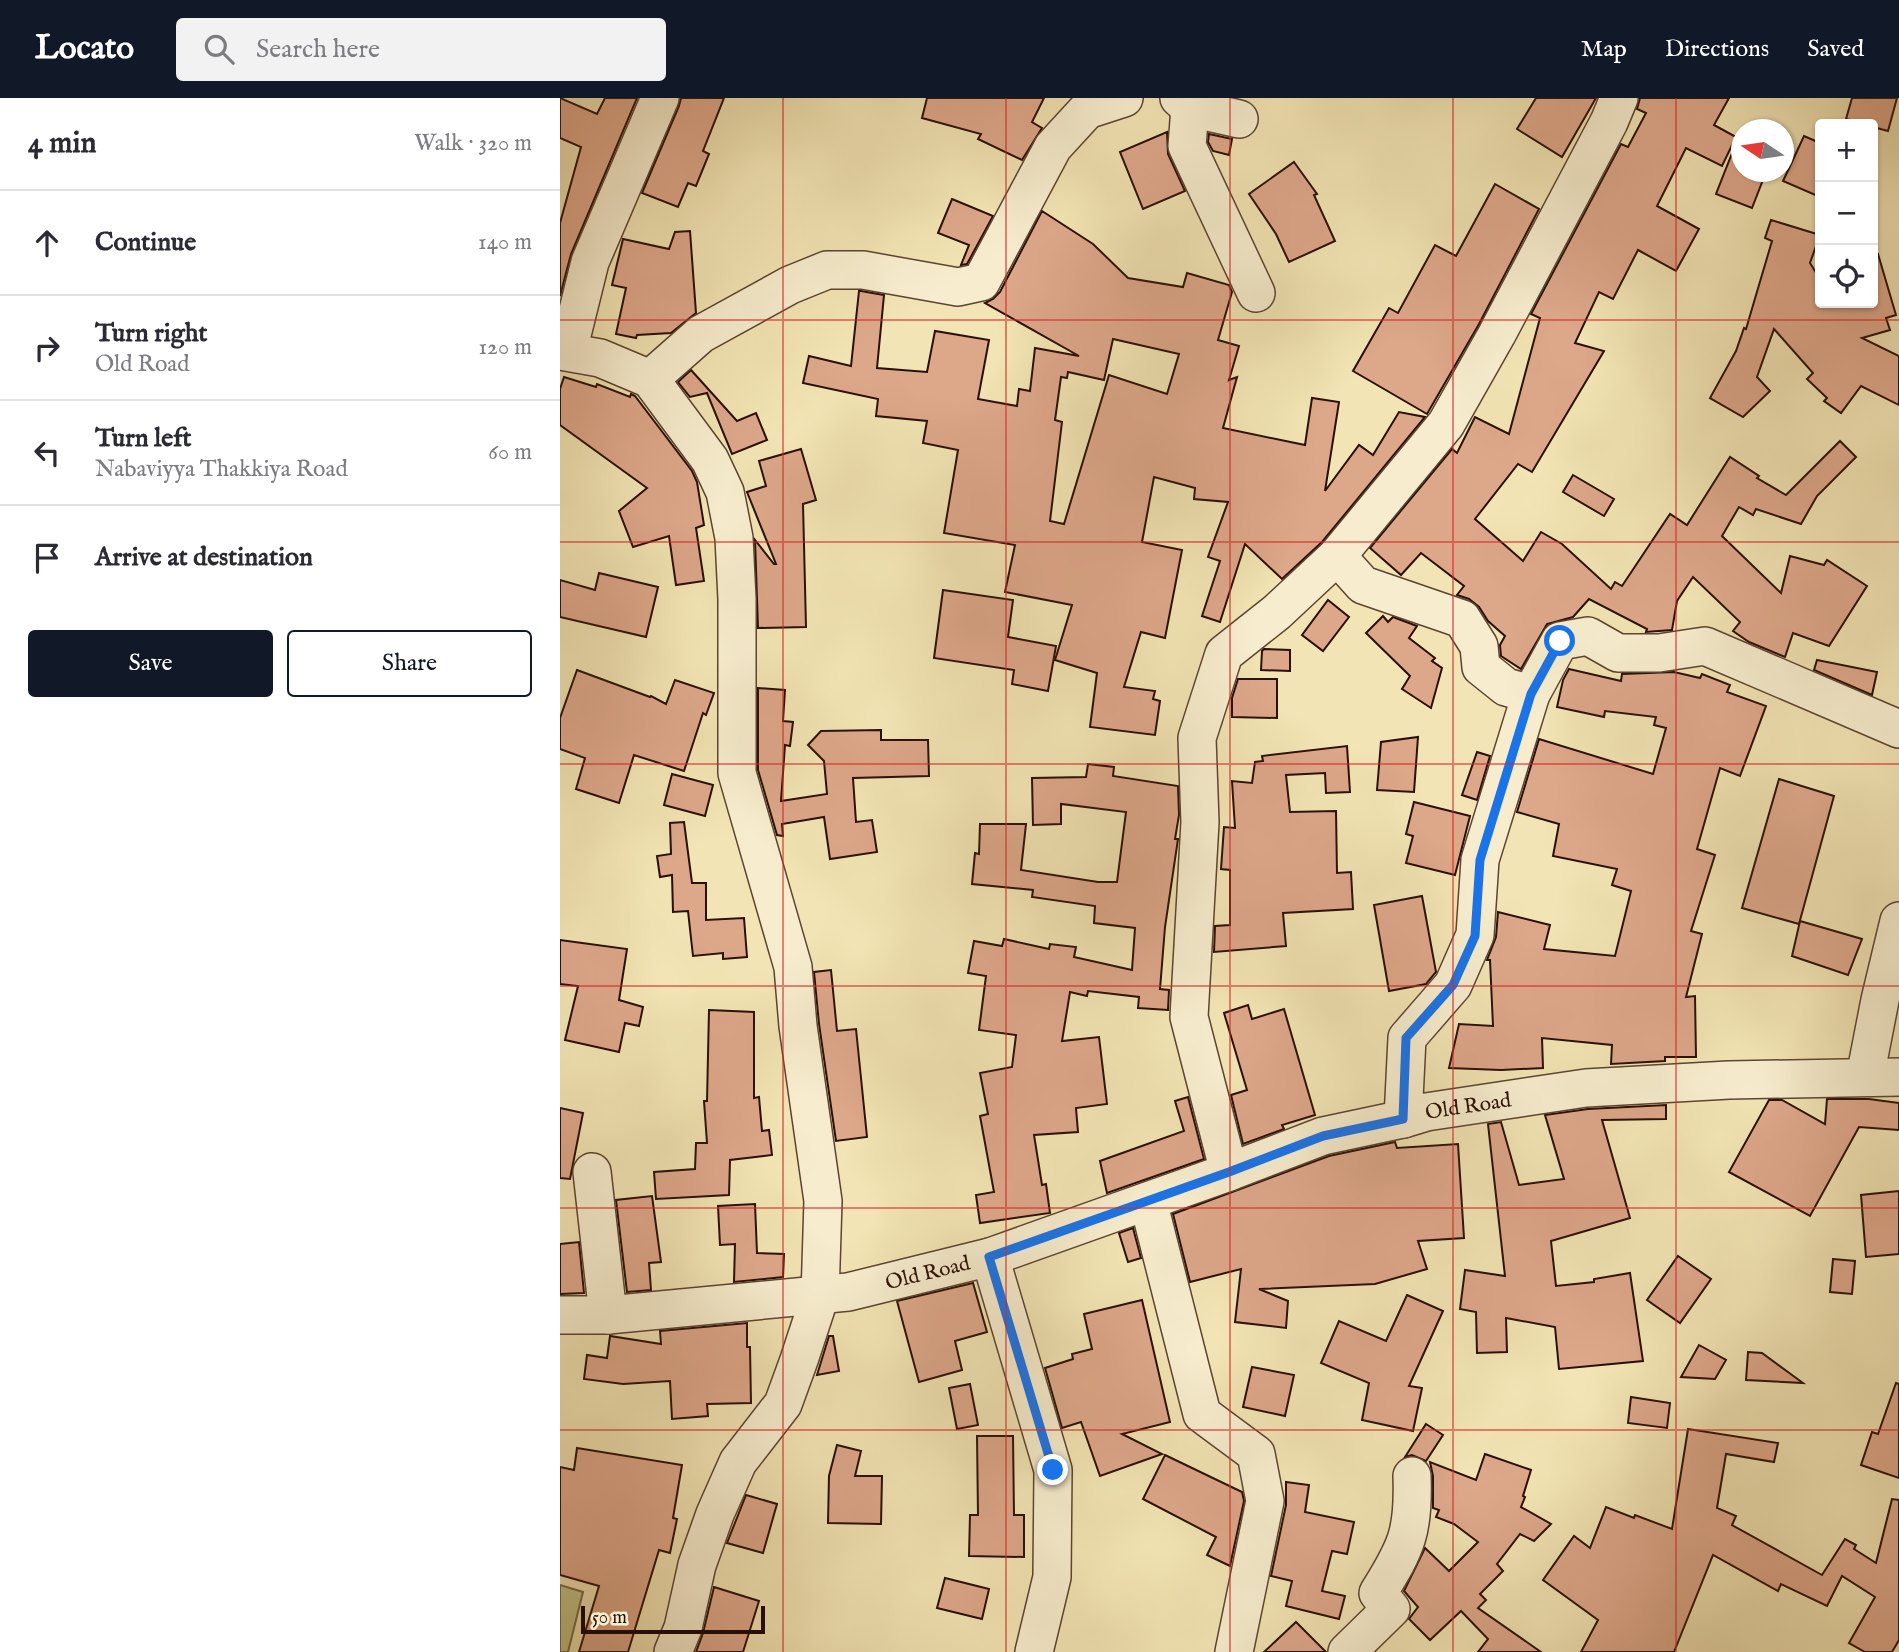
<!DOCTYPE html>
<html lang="en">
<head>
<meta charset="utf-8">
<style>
  body { margin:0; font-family:"IM FELL English",serif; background:#f2f2f3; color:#2b2b33 }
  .controls { position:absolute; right:21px; top:21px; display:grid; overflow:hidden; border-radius:7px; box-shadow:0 2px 5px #0004 }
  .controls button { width:63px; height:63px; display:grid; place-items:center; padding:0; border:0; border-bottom:2px solid #e1e1e2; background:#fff; color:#2b2b33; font:35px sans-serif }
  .compass { position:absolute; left:1171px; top:21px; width:63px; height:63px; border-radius:50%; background:#fff; box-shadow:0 2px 5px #0004; rotate:283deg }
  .scale { position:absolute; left:21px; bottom:18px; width:184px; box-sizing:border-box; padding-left:7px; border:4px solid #2a0f04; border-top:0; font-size:19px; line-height:24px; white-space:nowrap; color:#2a0f04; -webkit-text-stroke:5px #f7edce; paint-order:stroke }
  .stop { position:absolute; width:21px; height:21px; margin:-16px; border:5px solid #1a73e8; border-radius:50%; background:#fff }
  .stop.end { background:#1a73e8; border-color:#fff; box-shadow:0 2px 7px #0008 }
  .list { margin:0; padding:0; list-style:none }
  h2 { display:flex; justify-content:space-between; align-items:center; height:91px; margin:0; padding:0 28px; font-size:30px }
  h2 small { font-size:23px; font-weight:400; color:#7c7c81 }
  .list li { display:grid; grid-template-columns:46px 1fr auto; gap:21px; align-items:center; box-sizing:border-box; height:105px; padding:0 28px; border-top:2px solid #e1e1e2 }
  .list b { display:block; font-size:26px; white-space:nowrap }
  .list p { margin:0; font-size:23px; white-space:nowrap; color:#7c7c81 }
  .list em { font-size:23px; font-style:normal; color:#7c7c81 }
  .actions { display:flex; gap:14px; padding:21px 28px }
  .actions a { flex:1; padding:16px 0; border:2px solid #111827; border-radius:7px; text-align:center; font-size:24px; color:#111827 }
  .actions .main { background:#111827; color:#fff }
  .icon { flex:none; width:38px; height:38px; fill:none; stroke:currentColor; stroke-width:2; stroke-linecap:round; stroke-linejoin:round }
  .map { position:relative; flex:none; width:1339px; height:1554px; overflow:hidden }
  header { display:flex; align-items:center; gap:42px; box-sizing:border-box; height:98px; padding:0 35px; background:#111827; color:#fff }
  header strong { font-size:33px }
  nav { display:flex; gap:38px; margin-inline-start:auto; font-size:24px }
  .search { width:490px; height:63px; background:#f2f2f3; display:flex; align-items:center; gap:18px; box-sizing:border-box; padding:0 24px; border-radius:7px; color:#7c7c81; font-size:26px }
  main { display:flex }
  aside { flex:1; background:#fff }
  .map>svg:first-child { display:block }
  .green { fill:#c2c288; stroke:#766846; stroke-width:2 }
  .building { fill:#dda78a; stroke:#2a0f04; stroke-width:2; fill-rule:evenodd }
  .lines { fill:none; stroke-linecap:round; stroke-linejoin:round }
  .minor-casing { stroke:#5c4430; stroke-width:40 }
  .minor { stroke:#f7edce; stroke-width:37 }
  .route { stroke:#1a73e8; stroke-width:9 }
  .grid { fill:none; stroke:#d62828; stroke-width:2; stroke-opacity:0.55 }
  .labels { text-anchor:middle; stroke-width:6; stroke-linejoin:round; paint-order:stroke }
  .street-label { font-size:21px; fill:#2a0f04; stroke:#f7edce }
</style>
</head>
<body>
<header>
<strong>Locato</strong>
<div class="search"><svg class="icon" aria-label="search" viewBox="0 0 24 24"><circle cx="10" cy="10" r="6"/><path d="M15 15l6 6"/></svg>Search here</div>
<nav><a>Map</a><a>Directions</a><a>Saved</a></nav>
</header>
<main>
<aside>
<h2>4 min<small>Walk · 320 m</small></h2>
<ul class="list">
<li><svg class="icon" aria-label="ahead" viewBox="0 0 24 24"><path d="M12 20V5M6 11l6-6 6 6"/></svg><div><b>Continue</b></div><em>140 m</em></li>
<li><svg class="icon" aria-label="right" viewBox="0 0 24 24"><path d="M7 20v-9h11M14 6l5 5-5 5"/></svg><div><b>Turn right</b><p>Old Road</p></div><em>120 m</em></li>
<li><svg class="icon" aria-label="left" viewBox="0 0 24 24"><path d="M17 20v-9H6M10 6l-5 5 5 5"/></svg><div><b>Turn left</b><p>Nabaviyya Thakkiya Road</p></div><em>60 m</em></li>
<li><svg class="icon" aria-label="arrive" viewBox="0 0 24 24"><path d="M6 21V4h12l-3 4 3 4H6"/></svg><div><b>Arrive at destination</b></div></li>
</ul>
<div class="actions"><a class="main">Save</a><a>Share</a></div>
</aside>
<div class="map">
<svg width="1339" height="1554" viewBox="0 0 1339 1554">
  <rect width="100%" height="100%" fill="#f2e4b4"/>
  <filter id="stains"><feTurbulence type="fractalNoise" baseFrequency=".00286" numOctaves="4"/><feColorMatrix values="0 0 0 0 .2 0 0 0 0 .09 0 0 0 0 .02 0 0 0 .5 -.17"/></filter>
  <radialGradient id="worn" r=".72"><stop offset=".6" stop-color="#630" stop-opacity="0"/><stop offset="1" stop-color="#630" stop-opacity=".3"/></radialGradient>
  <!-- green -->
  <path class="green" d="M0 1487 23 1494 8 1554H0Z"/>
  <!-- building -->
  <g class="building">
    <path d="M0 0 37 16 45 0H77L11 156 0 198V125L21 49 0 40Z"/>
    <path d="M121 0H164L143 53 149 56 136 88 128 85 118 109 82 95 119 8Z"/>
    <path d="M367 0H484L472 24 482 30 462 62 418 41 421 36 362 20Z"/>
    <path d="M976 0H1036L1002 59 957 31Z"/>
    <path d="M1080 0H1169L1154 27 1176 39 1162 68 1126 50 1097 108 1139 131 1116 173 1078 152 1053 201 1039 194 1015 245 1044 253 972 374 958 366 915 421 963 463 981 434 1002 446 1051 491 1055 484 1062 488 1110 416 1127 427 1170 359 1199 378 1197 380 1226 397 1280 343 1296 359 1257 398 1241 426 1196 411 1193 417 1179 409 1162 438 1221 495 1230 458 1264 467 1267 462 1307 488 1269 548 1233 535 1225 559 1189 544 1173 533 1180 524 1133 479 1117 503 1112 532 1086 534 1087 531 1029 501 1013 519 987 526 961 571 941 558 940 547 945 538 928 523 919 509 909 501 897 497 904 488 861 455 841 477 810 450 892 351 897 355 915 319 949 336 980 220 971 216 1061 46 1068 49 1086 15 1077 11Z"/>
    <path d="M1292 0H1337L1328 33 1313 29V26H1303L1286 21Z"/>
    <path d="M607 34 608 56 625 93 583 111 560 54Z"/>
    <path d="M1180 35 1181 74H1206L1192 110 1156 96Z"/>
    <path d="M649 36 672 41 669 57 653 53 648 44Z"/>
    <path d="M1244 38 1260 45V99L1223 83Z"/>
    <path d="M734 64 757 96 754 97 775 143 729 164 716 136 689 96Z"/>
    <path d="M935 86 979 111 919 226 867 316 793 273 829 210 838 215 875 147 896 158Z"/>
    <path d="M392 101 433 118 407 166 401 167 409 147 378 135Z"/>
    <path d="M482 113 533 146 568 180 623 189 627 175 669 187 672 194 658 242 679 248 669 282 677 279 663 330 745 347 752 300 779 304 765 393 799 347 813 357 839 314 865 319 762 444 722 481 685 446 660 524 642 518 660 463 648 459 668 404 634 401 635 390 594 379 582 444 622 452 605 540 581 534 564 589 595 593 593 601 600 603 595 637 530 629 537 575 495 562 512 507 445 494 455 447 384 435 398 352 363 345 367 323 316 318 318 301 243 285 249 258 291 268 299 193H301L324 197 317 270 367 274 375 233 429 242 418 301 457 308 459 291 470 293 475 250 519 258 425 205 433 201 440 194ZM553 241 619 256 607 296 549 277 504 426 490 423 502 324 495 322 501 279 507 280 508 274 544 282Z"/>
    <path d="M1211 122 1260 137 1250 165 1260 181V205H1313V157L1318 156 1336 217 1326 220 1330 232 1302 240 1339 258V307L1301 288 1281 315 1264 303 1267 300 1247 281 1253 275 1214 231 1197 279 1210 293 1183 319 1150 300 1176 253 1184 230 1186 231 1212 143 1205 140Z"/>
    <path d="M130 133 136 215 111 235 77 237 76 240 56 236 66 190 52 187 63 141 109 151 115 134Z"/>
    <path d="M131 272 177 323 196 315 207 342 172 356 147 295 130 299 118 284Z"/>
    <path d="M4 279 36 289 37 286 70 299 71 296 75 298 132 373 137 384 144 427 136 430 144 483 116 487 109 438 73 449 59 413 87 390 0 327V291Z"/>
    <path d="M241 351 256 402 243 406 246 529 198 530 195 442 214 466H216L187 394 206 388 199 363Z"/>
    <path d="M1013 377 1054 401 1044 418 1003 394Z"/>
    <path d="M39 475 98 489 86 539 0 519V482L35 492Z"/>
    <path d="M383 492 453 502 448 539 496 548 488 593 452 586 454 572 374 560Z"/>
    <path d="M768 502 789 519 763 553 742 537Z"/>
    <path d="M823 518 828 524 833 519 857 528 849 540 875 560 872 563 882 570 871 610 842 591 850 578 806 535Z"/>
    <path d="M704 551 730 552V573L701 572 702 553Z"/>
    <path d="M1257 562 1317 574 1312 597 1254 572Z"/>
    <path d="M1009 571 1061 583 1062 576 1114 574 1140 580 1142 576 1170 587 1167 594 1206 608 1180 678 1160 670 1137 751 1155 757 1131 833 1142 836 1126 899 1135 898 1136 959H1105V963L1051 966 1052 947 982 940 983 970 941 972 889 970 899 926 933 928 930 862H927L936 839 938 814 990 827 984 851 1055 858 1071 793 1052 787 1057 771 993 758 999 726 957 714 979 641 1093 676 1106 630 1094 627 1096 619 1045 613 1044 619 997 609 1003 582Z"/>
    <path d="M17 572 90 599 91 598 106 606 115 582 154 595 146 617 143 615 124 673 74 657 59 705 16 691 25 660 0 651V620Z"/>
    <path d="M678 581H717V620L672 619V600Z"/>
    <path d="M198 590 225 592 223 623 233 624 230 648 225 647 221 703 267 696 264 663 248 647 261 633 321 632V642H368L369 678 293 680 296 724 312 722 317 754 270 761 264 719 222 726 223 738 217 737 198 672Z"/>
    <path d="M858 639 854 694 817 692 821 644Z"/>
    <path d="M787 648 790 694 766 695 765 675 726 677 730 714 776 713 777 775 791 774 793 811 723 815 726 848 654 854 655 828 670 827V772L661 771 664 729 675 730 672 683 692 685 695 664 703 663 702 658Z"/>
    <path d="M917 654 930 658 917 702 902 697Z"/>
    <path d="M528 666 554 669 553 678 618 688 619 717 615 741H618L605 829 600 891 609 892 608 912 578 910 579 899 528 893 527 898 510 894 502 943 539 939 547 1006 516 1010 518 1034 474 1037 482 1087 486 1086 490 1115 420 1125 416 1097 434 1094 420 1018 428 1016 420 975 452 969 456 937 419 932 426 878 408 875 414 843 442 848 444 841 489 851 490 846 516 849 514 859 572 872 575 830 534 825 535 808 472 799 473 792 412 786 415 755 419 756 420 726H466L461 772 538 784H557L566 714 501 706V726L473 727 472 680 526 679Z"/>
    <path d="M112 676 153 687 145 718 104 707Z"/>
    <path d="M1219 681 1274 698 1239 826 1182 810Z"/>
    <path d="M854 704 910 718 895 777 846 765 853 738 846 736Z"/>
    <path d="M124 724 132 785H146V822L184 820 187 859 163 861V855L133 858 128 813 113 814 112 777 100 779 97 758 111 756 110 725Z"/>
    <path d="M862 798 876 874 866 886 829 893 814 807Z"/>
    <path d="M1240 823 1302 841 1288 877 1232 858Z"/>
    <path d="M0 842 67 851 59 902 83 909 79 928 65 925 59 954 5 942 18 888 0 886Z"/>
    <path d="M271 872 277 933 296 931 307 1039 276 1043 259 926 254 874Z"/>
    <path d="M688 907 692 921 724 911 755 1017 722 1027 724 1031 683 1046 671 997 687 992 664 915Z"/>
    <path d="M149 912 194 914V1000L199 999 202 1033 209 1032 212 1057 170 1062 169 1097 96 1101 94 1074 135 1071 136 1045H147L144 1003H147Z"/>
    <path d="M628 999 644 1061 547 1095 540 1063 624 1033 615 1003Z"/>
    <path d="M1267 1001H1309L1339 1005V1032L1299 1029 1250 1118 1169 1074 1209 1002H1222L1265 1026Z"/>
    <path d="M1106 1007V1021L1042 1022 1070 1120 991 1143 996 1188 1034 1184V1181L1070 1175 1083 1263 999 1271 995 1229 946 1220 947 1254 917 1255 916 1214 900 1211 905 1172 945 1178 928 1026 941 1024 959 1087 1004 1081 985 1017 1028 1011Z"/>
    <path d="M0 1010 23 1015 10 1081 0 1080Z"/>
    <path d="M835 1044 837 1050 898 1046 904 1140 858 1143 867 1171 815 1186 699 1191 728 1203 726 1230 675 1224 681 1171 630 1184 613 1116 769 1058Z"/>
    <path d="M1339 1093V1156L1306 1159 1301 1097Z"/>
    <path d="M92 1098 101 1164 89 1165 91 1192 67 1194 56 1102Z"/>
    <path d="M195 1106 197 1155 224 1156 223 1179 174 1184 175 1146 160 1147 158 1108Z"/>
    <path d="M573 1130 581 1160 568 1164 559 1135Z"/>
    <path d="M19 1144 24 1195 0 1196V1146Z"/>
    <path d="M1118 1158 1151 1181 1120 1225 1087 1202Z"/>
    <path d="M1273 1161 1295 1163 1292 1196 1270 1194Z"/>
    <path d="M413 1185 427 1234 395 1243 402 1272 359 1284 337 1203Z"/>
    <path d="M847 1197 883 1213 849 1288 862 1290 853 1333 802 1322 809 1285 761 1265 779 1223 826 1243Z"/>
    <path d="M582 1202 610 1324 562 1336 602 1356 540 1378 521 1324 502 1330 485 1270 513 1261 512 1256 532 1251 524 1216Z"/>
    <path d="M187 1225V1249H190L191 1305 147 1306 148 1318 112 1321 110 1283 63 1286 24 1281 27 1257 47 1260 50 1238 101 1246 100 1233Z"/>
    <path d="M269 1238H273L279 1273 257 1277Z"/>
    <path d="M1139 1247 1166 1262 1155 1281 1121 1279Z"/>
    <path d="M1188 1254 1202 1255 1243 1285 1186 1282Z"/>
    <path d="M692 1269 734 1277 725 1318 683 1309Z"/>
    <path d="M1336 1285 1339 1286V1380L1301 1367 1312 1334 1318 1336Z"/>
    <path d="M410 1286 418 1327 397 1331 389 1290Z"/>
    <path d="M1071 1299 1110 1305 1107 1330 1068 1325Z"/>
    <path d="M866 1326 883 1337 866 1363 852 1357 845 1359Z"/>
    <path d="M1128 1331 1218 1345 1214 1364 1166 1356 1157 1410 1176 1418 1172 1427 1262 1477 1285 1441 1296 1447 1294 1451 1316 1465 1332 1401 1339 1402V1542L1332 1554H1305L1289 1545 1315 1499 1282 1478 1267 1508 1221 1486 1218 1493 1153 1457 1114 1554H1021L1038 1522 983 1482 1014 1438 1030 1450 1046 1409 1074 1420 1075 1417 1112 1431Z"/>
    <path d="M417 1338H453L454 1417H464V1459L409 1458 410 1417H418Z"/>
    <path d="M277 1347 301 1353 295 1378H322L321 1426 268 1425 269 1378Z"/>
    <path d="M17 1350 122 1367 113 1420 117 1421 110 1455 99 1452 68 1554H19L39 1488 0 1477V1369L14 1372Z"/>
    <path d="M925 1356 971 1372 963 1398 965 1399 961 1409 991 1426 974 1443 960 1436 937 1466 943 1473 920 1496 926 1502 918 1510 981 1554H918L928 1541 901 1513 870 1542 849 1521 858 1509 844 1493 865 1450 889 1473 918 1444 894 1426 876 1419 879 1412 873 1410V1378L870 1364 916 1382Z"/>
    <path d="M605 1357 682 1394 684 1403 670 1468 647 1457 656 1439 583 1401Z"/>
    <path d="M726 1384 749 1387 745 1414 794 1424 787 1456 772 1453 762 1493 785 1498 779 1521 726 1508 732 1483 711 1478 726 1407Z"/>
    <path d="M186 1397 217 1406 203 1455 167 1445Z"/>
    <path d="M385 1480 429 1491 422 1521 377 1510Z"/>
    <path d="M154 1489 199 1503 183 1554H136L143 1535Z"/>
    <path d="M736 1524 766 1554H704Z"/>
  </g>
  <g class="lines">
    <defs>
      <g id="minor">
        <path d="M619 0 630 10 679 21"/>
        <path d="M630 10 627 48 696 195"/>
        <path d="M0 253 40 260 90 281 150 362 165 394 174 440 177 501V675L233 869 238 928 263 1103 260 1198 239 1262 223 1306 178 1364 155 1416 137 1467 123 1530 113 1554"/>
        <path d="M8 253 30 164 100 0"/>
        <path d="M90 281 141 236 230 187 267 172H303L398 189 421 184 493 49 527 12 564 0"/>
        <path d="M777 458 803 487 902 521 919 548 921 569 946 589 971 596"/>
        <path d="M1305 979 1320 902 1339 823"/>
        <path d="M843 1021 847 940 893 887 915 837 920 762 971 596 1000 543 1028 538 1058 555H1099L1145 548 1339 631"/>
        <path d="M32 1074 48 1217"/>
        <path d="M669 1074 629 919 640 724 637 640 664 556 717 514 777 458 886 326 937 236 1049 24 1059 0"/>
        <path d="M588 1103 642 1316 696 1356 705 1403 674 1554"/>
        <path d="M430 1159 493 1372 492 1479 474 1554"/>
        <path id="s1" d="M0 1217H48L288 1194 430 1159 669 1074 763 1038 843 1021 866 1014 1026 990 1169 982 1339 979"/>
        <path d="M787 1554 831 1511 818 1495C847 1449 854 1433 852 1378"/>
      </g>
    </defs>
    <!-- minor casing -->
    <use href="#minor" class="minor-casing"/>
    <!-- minor -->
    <use href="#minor" class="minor"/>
  </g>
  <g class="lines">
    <!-- route -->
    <path class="route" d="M493 1372 429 1159 669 1074 763 1038 843 1021 846 940 893 887 915 838 920 762 971 596 1000 543"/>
  </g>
  <!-- grid -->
  <path class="grid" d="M223 0V1554M446 0V1554M670 0V1554M893 0V1554M1116 0V1554M0 222H1339M0 444H1339M0 666H1339M0 888H1339M0 1110H1339M0 1332H1339"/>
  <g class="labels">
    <!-- street labels -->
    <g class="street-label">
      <text dy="7" stroke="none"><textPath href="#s1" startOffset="938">Old Road</textPath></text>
      <text dy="7" stroke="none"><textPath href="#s1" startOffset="371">Old Road</textPath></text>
    </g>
  </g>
  <rect width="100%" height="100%" filter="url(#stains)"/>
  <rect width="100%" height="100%" fill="url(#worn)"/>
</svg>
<div class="controls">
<button>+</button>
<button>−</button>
<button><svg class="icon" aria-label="locate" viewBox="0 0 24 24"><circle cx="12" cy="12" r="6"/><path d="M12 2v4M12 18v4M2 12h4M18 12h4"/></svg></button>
</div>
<svg class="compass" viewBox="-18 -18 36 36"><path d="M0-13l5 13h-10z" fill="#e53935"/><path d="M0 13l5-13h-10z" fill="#7c7c81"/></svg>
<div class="scale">50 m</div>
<div class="stop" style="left:1000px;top:543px"></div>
<div class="stop end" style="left:493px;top:1372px"></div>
</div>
</main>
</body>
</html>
